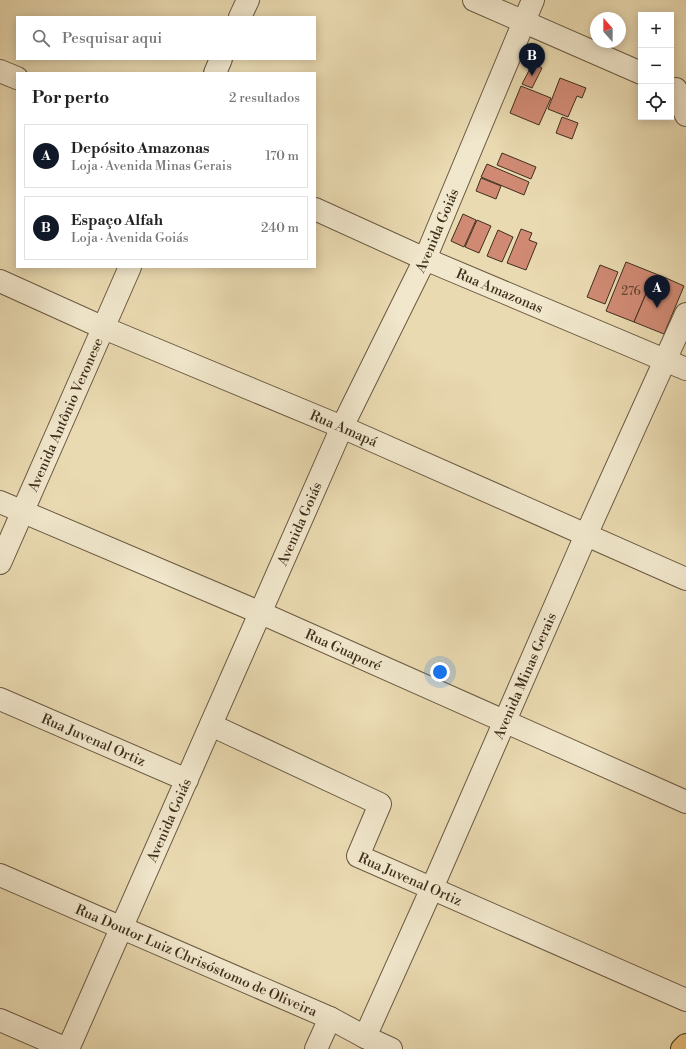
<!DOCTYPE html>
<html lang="pt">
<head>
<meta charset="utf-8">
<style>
  body { margin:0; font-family:"Libre Bodoni",serif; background:#f2f2f2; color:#222 }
  .controls { position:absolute; right:12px; top:12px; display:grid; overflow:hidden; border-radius:0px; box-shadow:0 2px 10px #0003 }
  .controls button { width:36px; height:36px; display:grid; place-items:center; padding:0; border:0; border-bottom:1px solid #e0e0e0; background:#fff; color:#222; font:20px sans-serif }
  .compass { position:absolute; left:590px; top:12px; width:36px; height:36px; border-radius:50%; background:#fff; box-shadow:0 2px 10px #0003; rotate:339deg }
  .you { position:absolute; left:440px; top:672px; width:14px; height:14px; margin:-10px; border:3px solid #fff; border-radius:50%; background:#1a73e8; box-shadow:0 0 0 6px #1a73e833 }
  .badge { display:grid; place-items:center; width:26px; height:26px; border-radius:50%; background:#111827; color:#fff; font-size:13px; font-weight:700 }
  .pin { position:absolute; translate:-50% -33px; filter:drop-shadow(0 1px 2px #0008) }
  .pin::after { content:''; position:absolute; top:21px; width:14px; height:12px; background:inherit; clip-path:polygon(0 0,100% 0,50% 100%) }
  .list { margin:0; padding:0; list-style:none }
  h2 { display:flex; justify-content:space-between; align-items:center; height:52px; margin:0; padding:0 16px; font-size:17px }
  h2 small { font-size:13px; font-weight:400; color:#767676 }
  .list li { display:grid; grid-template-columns:26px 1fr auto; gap:12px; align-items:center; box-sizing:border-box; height:64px; margin:0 8px 8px; padding:0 8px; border:1px solid #e0e0e0; border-radius:0px }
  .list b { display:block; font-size:15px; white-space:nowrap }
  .list p { margin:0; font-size:13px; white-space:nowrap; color:#767676 }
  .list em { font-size:13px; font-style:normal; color:#767676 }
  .icon { flex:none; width:22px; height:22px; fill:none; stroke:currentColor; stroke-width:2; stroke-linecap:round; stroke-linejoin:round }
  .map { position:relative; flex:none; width:686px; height:1049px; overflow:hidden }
  .search { position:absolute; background:#fff; box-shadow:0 2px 10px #0003; left:16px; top:16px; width:300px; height:44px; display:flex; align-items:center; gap:10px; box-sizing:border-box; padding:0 14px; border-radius:0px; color:#767676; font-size:15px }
  .panel { position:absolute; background:#fff; box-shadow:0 2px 10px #0003; left:16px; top:72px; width:300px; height:196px; border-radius:0px }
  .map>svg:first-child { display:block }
  .building { fill:#d08a74; stroke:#3f2f1d }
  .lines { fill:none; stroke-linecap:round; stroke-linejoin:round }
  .minor-casing { stroke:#6a5a42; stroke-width:24 }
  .major-casing { stroke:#3f2f1d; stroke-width:24 }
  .minor { stroke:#f1e7cc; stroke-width:22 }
  .major { stroke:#e5bd78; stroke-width:22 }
  .labels { text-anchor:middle; stroke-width:3.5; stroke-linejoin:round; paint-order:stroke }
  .number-label { font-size:12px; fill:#634633 }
  .street-label { font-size:14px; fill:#3f2f1d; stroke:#f1e7cc }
</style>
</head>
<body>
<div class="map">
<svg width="686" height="1049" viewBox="0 0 686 1049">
  <rect width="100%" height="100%" fill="#eadab1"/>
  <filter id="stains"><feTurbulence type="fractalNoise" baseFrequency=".005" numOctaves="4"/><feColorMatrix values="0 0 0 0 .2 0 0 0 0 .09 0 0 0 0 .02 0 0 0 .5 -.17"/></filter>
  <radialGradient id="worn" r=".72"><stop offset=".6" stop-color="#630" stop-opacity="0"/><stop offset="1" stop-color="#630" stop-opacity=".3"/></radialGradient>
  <!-- building -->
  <g class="building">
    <path d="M533 63 542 68 532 88 522 84Z"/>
    <path d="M560 78 586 88 582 98 577 96 568 117 548 109Z"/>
    <path d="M521 86 551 98 539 125 510 113Z"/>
    <path d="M562 117 578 123 572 139 556 133Z"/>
    <path d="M502 153 536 167 531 179 497 165Z"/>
    <path d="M487 164 529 182 524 195 481 177Z"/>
    <path d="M481 178 501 186 496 199 476 191Z"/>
    <path d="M463 214 476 220 464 247 451 241Z"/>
    <path d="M477 220 491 226 479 253 465 247Z"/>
    <path d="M521 229 532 233 529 240 537 243 526 270 507 263Z"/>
    <path d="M498 230 513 237 502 262 487 256Z"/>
    <path d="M626 262 666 278 660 294 648 289 634 322 606 311Z"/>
    <path d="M600 265 618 272 605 304 587 297Z"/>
    <path d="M666 278 684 286 664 334 634 322 648 289 660 294Z"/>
  </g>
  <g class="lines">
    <defs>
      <g id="minor">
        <path d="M474 0 641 73"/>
        <path d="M240 17 248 0"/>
        <path d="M0 71 17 78"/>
        <path d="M215 73 221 59"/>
        <path d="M676 89 686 115"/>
        <path id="s1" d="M315 209 425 259 686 369"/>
        <path id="s2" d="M0 281 104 328 342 427 686 579"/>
        <path id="s3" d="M0 502 261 613 686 802"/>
        <path id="s4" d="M0 563 130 267"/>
        <path id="s5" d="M0 699 187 780"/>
        <path id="s6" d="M211 725 380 804 358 856 686 1000"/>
        <path id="s7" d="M0 875 330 1018 365 1037 391 1049"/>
        <path d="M0 1020 67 1049"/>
        <path id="s8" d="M365 1037 432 888 586 535 686 314"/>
        <path id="s9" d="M68 1049 342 427 425 259 533 0"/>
        <path d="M316 1049 330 1018"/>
      </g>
      <path id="major" d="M682 1049 686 1045"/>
    </defs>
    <!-- minor casing -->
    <use href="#minor" class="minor-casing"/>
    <!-- major casing -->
    <use href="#major" class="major-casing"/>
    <!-- minor -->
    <use href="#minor" class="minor"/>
    <!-- major -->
    <use href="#major" class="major"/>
  </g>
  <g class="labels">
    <!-- number labels -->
    <g class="number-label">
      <text x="631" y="295">276</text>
    </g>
    <!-- street labels -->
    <g class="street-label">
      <text dy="5" stroke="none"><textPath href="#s9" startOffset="898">Avenida Goiás</textPath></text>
      <text dy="5" stroke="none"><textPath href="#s1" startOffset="202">Rua Amazonas</textPath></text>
      <text dy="5" stroke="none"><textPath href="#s4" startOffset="162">Avenida Antônio Veronese</textPath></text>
      <text dy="5" stroke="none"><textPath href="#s2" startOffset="374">Rua Amapá</textPath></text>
      <text dy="5" stroke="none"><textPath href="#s9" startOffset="574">Avenida Goiás</textPath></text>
      <text dy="5" stroke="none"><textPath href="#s3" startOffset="374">Rua Guaporé</textPath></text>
      <text dy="5" stroke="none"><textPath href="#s8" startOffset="395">Avenida Minas Gerais</textPath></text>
      <text dy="5" stroke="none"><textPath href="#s5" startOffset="102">Rua Juvenal Ortiz</textPath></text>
      <text dy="5" stroke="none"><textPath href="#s9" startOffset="250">Avenida Goiás</textPath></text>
      <text dy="5" stroke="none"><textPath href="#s6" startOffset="300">Rua Juvenal Ortiz</textPath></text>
      <text dy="5" stroke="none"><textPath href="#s7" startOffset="214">Rua Doutor Luiz Chrisóstomo de Oliveira</textPath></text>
    </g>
  </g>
  <rect width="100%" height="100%" filter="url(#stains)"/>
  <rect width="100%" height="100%" fill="url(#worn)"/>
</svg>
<div class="controls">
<button>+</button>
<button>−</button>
<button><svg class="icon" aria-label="locate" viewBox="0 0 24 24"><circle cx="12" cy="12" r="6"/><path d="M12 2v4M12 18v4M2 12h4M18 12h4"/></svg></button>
</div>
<svg class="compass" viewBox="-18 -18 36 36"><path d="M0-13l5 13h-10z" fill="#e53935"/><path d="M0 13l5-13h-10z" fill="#767676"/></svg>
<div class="you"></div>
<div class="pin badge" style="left:657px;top:308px">A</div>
<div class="pin badge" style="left:532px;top:76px">B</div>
<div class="search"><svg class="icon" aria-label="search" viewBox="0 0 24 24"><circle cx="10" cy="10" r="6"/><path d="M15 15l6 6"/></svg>Pesquisar aqui</div>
<section class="panel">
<h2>Por perto<small>2 resultados</small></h2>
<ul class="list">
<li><span class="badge">A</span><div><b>Depósito Amazonas</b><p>Loja · Avenida Minas Gerais</p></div><em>170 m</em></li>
<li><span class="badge">B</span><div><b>Espaço Alfah</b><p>Loja · Avenida Goiás</p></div><em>240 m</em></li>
</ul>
</section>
</div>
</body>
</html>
